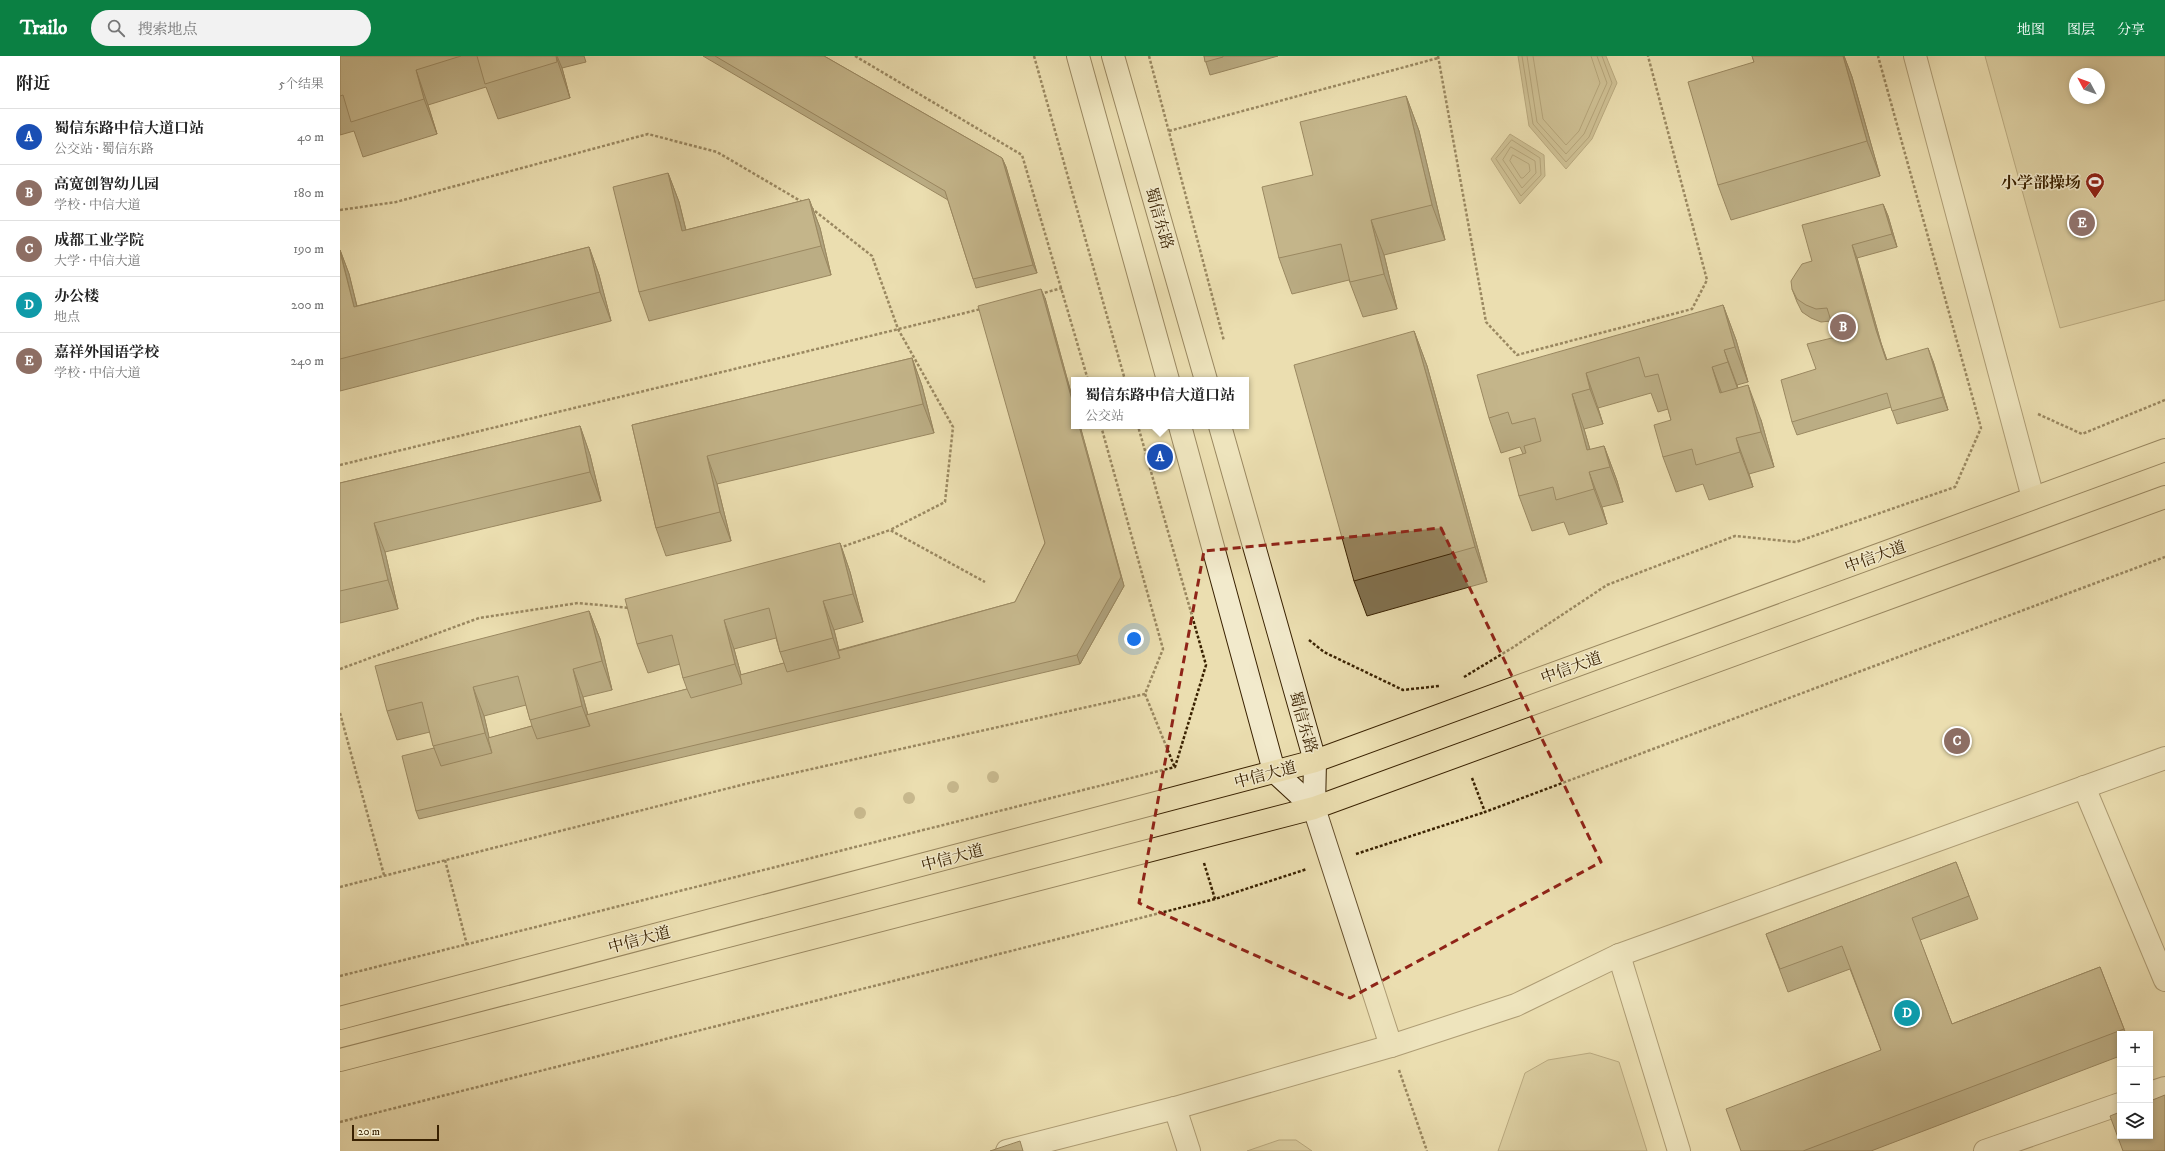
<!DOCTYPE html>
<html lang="zh">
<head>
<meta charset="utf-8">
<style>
  body { margin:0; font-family:"IM FELL DW Pica","Noto Serif SC",serif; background:#f2f2f2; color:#222 }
  .controls { position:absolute; right:12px; bottom:12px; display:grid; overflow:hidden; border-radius:0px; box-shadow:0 2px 6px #0003 }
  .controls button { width:36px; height:36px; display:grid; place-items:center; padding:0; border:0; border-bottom:1px solid #e0e0e0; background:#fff; color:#222; font:20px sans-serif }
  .compass { position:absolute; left:1729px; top:12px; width:36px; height:36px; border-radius:50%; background:#fff; box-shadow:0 2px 6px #0003; rotate:311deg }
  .scale { position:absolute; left:12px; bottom:10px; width:87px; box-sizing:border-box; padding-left:4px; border:2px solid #392101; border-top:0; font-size:11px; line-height:14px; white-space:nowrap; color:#392101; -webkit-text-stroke:3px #f2eacc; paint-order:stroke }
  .you { position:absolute; left:794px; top:583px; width:14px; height:14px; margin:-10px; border:3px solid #fff; border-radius:50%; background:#1a73e8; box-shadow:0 0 0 6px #1a73e833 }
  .badge { display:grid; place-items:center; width:26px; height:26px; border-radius:50%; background:#0b8043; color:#fff; font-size:13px; font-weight:700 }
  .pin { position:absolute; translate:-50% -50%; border:2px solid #fff; box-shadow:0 1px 4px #0006 }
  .popup { position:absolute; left:731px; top:321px; width:178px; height:52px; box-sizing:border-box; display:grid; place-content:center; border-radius:0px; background:#fff; filter:drop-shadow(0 1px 3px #0005); font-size:13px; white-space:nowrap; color:#767676 }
  .popup b { font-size:15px; color:#222 }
  .popup::after { content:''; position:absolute; left:50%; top:100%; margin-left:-8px; border:8px solid transparent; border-top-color:#fff }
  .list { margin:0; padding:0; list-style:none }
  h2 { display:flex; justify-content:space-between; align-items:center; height:52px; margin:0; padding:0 16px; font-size:17px }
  h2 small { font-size:13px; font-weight:400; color:#767676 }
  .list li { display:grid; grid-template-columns:26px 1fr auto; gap:12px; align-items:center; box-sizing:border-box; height:56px; padding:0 16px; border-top:1px solid #e0e0e0 }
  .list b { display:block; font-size:15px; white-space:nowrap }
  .list p { margin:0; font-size:13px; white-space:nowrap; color:#767676 }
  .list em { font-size:13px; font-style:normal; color:#767676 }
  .icon { flex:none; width:22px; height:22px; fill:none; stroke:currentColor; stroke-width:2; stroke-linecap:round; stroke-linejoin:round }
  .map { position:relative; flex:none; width:1825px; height:1095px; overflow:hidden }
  header { display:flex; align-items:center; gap:24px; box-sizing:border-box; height:56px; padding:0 20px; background:#0b8043; color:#fff }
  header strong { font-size:19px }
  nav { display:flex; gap:22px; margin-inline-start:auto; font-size:14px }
  .search { width:280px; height:36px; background:#f2f2f2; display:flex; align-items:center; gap:10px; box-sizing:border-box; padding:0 14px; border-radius:22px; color:#767676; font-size:15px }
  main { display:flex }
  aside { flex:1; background:#fff }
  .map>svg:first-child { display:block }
  .green { fill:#cdbe92; stroke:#83704a; fill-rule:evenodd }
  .water { fill:#ae9e74; stroke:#7f6c46 }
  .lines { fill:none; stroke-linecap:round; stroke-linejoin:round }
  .shore { stroke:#74603a; stroke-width:1 }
  .minor-casing { stroke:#66502d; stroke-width:24 }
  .secondary-casing { stroke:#392101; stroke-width:24 }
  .primary-casing { stroke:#392101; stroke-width:24 }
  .path { stroke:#392101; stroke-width:2.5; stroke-dasharray:3 2; stroke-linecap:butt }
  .minor { stroke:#f2eacc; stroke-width:22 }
  .secondary { stroke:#f2eacc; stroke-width:22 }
  .primary { stroke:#ebdeb0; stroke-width:22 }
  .tree { fill:#9d8c64 }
  .wall { fill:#81714f; stroke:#392101; fill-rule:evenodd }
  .shaded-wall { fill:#695c40; stroke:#392101 }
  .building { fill:#96835c; stroke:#392101 }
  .marked { fill:none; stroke:#8f2418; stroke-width:3; stroke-dasharray:8 5; stroke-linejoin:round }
  .labels { text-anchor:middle; stroke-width:3; stroke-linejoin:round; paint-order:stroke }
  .poi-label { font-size:16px; font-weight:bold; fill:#392101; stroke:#f2eacc; text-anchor:end }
  .street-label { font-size:16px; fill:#392101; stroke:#f2eacc }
</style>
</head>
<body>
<header>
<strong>Trailo</strong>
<div class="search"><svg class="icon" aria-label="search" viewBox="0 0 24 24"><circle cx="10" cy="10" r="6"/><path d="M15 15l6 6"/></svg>搜索地点</div>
<nav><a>地图</a><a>图层</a><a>分享</a></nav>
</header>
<main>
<aside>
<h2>附近<small>5个结果</small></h2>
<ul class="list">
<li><span class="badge" style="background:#1a4fb4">A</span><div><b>蜀信东路中信大道口站</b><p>公交站 · 蜀信东路</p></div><em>40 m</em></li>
<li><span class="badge" style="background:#8d6e63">B</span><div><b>高宽创智幼儿园</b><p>学校 · 中信大道</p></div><em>180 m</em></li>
<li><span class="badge" style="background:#8d6e63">C</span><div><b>成都工业学院</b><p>大学 · 中信大道</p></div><em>190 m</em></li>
<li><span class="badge" style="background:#0f9aa8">D</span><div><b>办公楼</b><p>地点</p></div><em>200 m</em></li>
<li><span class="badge" style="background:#8d6e63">E</span><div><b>嘉祥外国语学校</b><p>学校 · 中信大道</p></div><em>240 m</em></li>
</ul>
</aside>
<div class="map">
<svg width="1825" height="1095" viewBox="0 0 1825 1095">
  <rect width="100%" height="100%" fill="#ebdeb0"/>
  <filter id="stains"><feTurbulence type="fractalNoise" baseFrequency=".005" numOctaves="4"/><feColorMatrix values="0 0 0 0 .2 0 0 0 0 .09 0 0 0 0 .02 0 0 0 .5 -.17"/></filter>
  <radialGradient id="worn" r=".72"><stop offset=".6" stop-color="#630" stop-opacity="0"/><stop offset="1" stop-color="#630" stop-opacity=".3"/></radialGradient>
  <!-- green -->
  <g class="green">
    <path d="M1645 0H1825V244L1720 272ZM1735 18H1759V42H1735Z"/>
    <path d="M1250 997 1279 1006 1307 1095H1158L1185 1017 1208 1004Z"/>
    <path d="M939 1084H956L972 1095H907Z"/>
  </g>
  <!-- water -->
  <g class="water">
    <path d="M1178 0H1266L1277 27 1252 83 1226 113 1189 70Z"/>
    <path d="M1170 78 1204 99 1205 120 1180 148 1151 103Z"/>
  </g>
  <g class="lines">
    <!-- shore -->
    <g class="shore">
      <path d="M1182 0 1193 68 1226 106 1249 81 1272 27 1262 0"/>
      <path d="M1187 0 1197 66 1226 98 1244 78 1267 27 1257 0"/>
      <path d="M1193 0 1203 63 1226 89 1239 75 1260 27 1251 0"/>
      <path d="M1172 84 1200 102 1201 119 1181 140 1156 103Z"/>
      <path d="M1171 91 1195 105 1196 117 1182 132 1163 104Z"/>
      <path d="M1173 99 1189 108 1190 115 1183 122H1181L1170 105Z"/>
    </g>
    <defs>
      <g id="minor">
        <path d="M1575 0 1693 442"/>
        <path d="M1744 731 1825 924"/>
        <path d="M974 752 1051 990"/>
        <path d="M1279 899 1339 1095"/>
        <path d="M1810 1037 1825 1032"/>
        <path d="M835 1052 849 1095"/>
        <path d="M667 1095 835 1052 1051 990 1176 949 1279 899 1825 702"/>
        <path d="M1645 1095 1780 1048"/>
      </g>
      <g id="secondary">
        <path d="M738 0 828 324"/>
        <path d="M773 0 866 324"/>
        <path d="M840 370 934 715 974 752"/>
        <path d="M880 370 975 705 974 752"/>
      </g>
      <g id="primary">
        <path d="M0 962 975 705 1825 394"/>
        <path d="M0 1004 974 752 1825 441"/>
      </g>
    </defs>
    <!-- minor casing -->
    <use href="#minor" class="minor-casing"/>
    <!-- secondary casing -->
    <use href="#secondary" class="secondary-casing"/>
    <!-- primary casing -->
    <use href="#primary" class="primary-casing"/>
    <!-- path -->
    <g class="path">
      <path d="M515 0 682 99 748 324"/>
      <path d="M694 0 785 324"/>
      <path d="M809 0 884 285"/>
      <path d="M1098 0 1146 266 1177 299 1352 253 1367 224 1308 0"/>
      <path d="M829 75 1098 2"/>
      <path d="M471 152 532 200 558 273 613 371 605 446 550 474"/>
      <path d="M0 154 56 146 308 78 377 96 464 147"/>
      <path d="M700 238 722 232"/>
      <path d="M1698 358 1742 378 1825 344"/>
      <path d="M0 409 641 253"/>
      <path d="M499 492 550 474 645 526"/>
      <path d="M969 584 984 596 1063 634 1099 630"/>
      <path d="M0 613 139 562 238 547 291 552"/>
      <path d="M1124 621 1172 592 1267 529 1395 480 1456 486 1615 431 1641 372 1538 0"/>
      <path d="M805 638 835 712"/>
      <path d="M0 657 44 819"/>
      <path d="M1132 722 1145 756 1825 501"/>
      <path d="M1016 798 1145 756"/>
      <path d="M105 804 127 889"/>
      <path d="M864 807 875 843"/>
      <path d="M0 831 405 728 805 638 823 593 761 370"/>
      <path d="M0 920 835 711 866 609 798 370"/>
      <path d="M1059 1014 1087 1095"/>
      <path d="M0 1066 875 843 967 813"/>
    </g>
    <!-- minor -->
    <use href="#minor" class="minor"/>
    <!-- secondary -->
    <use href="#secondary" class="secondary"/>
    <!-- primary -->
    <use href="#primary" class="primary"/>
  </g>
  <!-- trees -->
  <g class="tree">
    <circle cx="653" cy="721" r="6"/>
    <circle cx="613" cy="731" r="6"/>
    <circle cx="569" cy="742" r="6"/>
    <circle cx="520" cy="757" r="6"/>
  </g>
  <!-- wall -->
  <g class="wall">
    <path d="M0 0H244L246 6 222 12 230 42 158 63 146 31 88 49 97 78 23 101 14 75 0 79Z"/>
    <path d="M363 0H484L662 102 666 111 697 217 636 232 608 144Z"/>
    <path d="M864 0H938L870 19Z"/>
    <path d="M1412 0H1504L1512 21 1540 120 1391 164 1378 129 1414 6Z"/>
    <path d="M1066 40 1079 75 1105 184 1044 199 1057 253 1023 261 1009 224 952 238 939 202 973 119Z"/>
    <path d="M328 117 339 146 346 174 469 143 480 172 491 219 309 265 299 236Z"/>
    <path d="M1543 148 1548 160 1557 191 1517 202 1541 287 1547 304 1593 305 1608 354 1557 368 1551 351 1457 379 1452 366 1476 313 1496 281 1491 265 1481 266 1471 262 1462 256 1457 246 1452 233 1472 205Z"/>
    <path d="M249 191 259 219 271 265 0 335V194L9 218 17 250Z"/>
    <path d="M705 242 784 530 740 608 79 763 76 755 94 692 90 676 57 684 47 655 249 555 260 583 272 634 243 641 248 659 347 633 343 622 340 608 308 617 297 588 500 487 510 516 523 566 494 574 499 594 675 546 705 487ZM436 582 440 596 444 607 401 619 394 593ZM186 649 192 670 149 682 144 660Z"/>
    <path d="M1383 249 1396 284 1408 326 1397 329 1398 332 1421 364 1434 411 1409 418 1413 431 1369 444 1363 428 1336 436 1323 401 1331 364 1328 353 1318 356 1311 337 1258 352 1263 368 1244 373 1250 394 1264 390 1277 425 1283 446 1262 451 1267 468 1229 479 1224 466 1192 475 1179 440 1183 398 1180 391 1161 397 1149 362Z"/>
    <path d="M1074 275 1087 310 1147 526 1027 560 1014 525Z"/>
    <path d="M572 302 582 330 594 377 377 428 391 485 326 500 316 472 292 369Z"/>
    <path d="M240 370 250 399 261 445 45 496 58 553 0 567V427Z"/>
    <path d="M1616 806 1638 863 1580 884 1612 968 1760 911 1786 978H1780V1000L1531 1095H1401L1541 994 1510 913 1448 936 1426 878Z"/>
  </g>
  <!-- shaded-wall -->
  <g class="shaded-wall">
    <path d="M216 0H217L222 12 230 42Z"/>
    <path d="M1503 0H1504L1512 21 1540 120 1527 85Z"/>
    <path d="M76 14 88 49 97 78 84 43Z"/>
    <path d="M1066 40 1079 75 1105 184 1092 149Z"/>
    <path d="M662 102 666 111 697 217 693 209Z"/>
    <path d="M328 117 339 146 353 204 342 175Z"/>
    <path d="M469 143 480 172 491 219 481 190Z"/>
    <path d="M1543 148 1548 160 1557 191 1552 178Z"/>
    <path d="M1031 164 1044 199 1057 253 1044 218Z"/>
    <path d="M1512 189 1517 202 1541 287 1551 317 1536 274Z"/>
    <path d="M249 191 259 219 271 265 260 236Z"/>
    <path d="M0 194 9 218 24 280 14 251Z"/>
    <path d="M701 233 705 242 734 348V351Z"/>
    <path d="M1383 249 1396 284 1408 326 1395 291Z"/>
    <path d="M1074 275 1087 310 1147 526 1135 491Z"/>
    <path d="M1588 292 1593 305 1608 354 1603 341Z"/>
    <path d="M1384 294 1397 329 1401 342 1388 306Z"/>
    <path d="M572 302 582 330 594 377 583 348Z"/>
    <path d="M1372 311 1385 346 1380 337Z"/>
    <path d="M1246 317 1258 352 1263 368 1250 333Z"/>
    <path d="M1408 329 1421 364 1434 411 1421 376Z"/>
    <path d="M1232 338 1244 373 1256 414 1247 394Z"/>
    <path d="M240 370 250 399 261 445 250 416Z"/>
    <path d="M739 370H740L784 530 740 608 737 599Z"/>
    <path d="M1396 382 1409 418 1413 431 1400 396Z"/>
    <path d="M1264 390 1277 425 1283 446 1270 411Z"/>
    <path d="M367 400 377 428 391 485 380 456Z"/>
    <path d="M1249 416 1262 451 1267 468 1254 433Z"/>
    <path d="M34 467 45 496 58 553 48 524Z"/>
    <path d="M500 487 510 516 523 566 513 538Z"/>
    <path d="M483 545 494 574 503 611 493 582Z"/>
    <path d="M249 555 260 583 272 634 262 605Z"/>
    <path d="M384 564 394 593 406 637 395 608Z"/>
    <path d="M233 613 243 641 253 679 242 650Z"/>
    <path d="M133 631 144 660 155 706 145 677Z"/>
  </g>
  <!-- building -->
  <g class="building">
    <path d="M0 0H121L76 14 84 43 11 66 3 39 0 40Z"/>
    <path d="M137 0H216L217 6 145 28Z"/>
    <path d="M375 0H484L662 102 693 209 633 223 605 135Z"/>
    <path d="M864 0H883V1L865 6Z"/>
    <path d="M1412 0H1503L1527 85 1378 129 1348 26 1414 6Z"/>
    <path d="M1066 40 1092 149 1031 164 1044 218 1010 226 1001 188 939 202 922 131 973 119 960 66Z"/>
    <path d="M328 117 342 175 469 143 481 190 299 236 273 131Z"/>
    <path d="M1543 148 1552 178 1512 189 1536 274 1546 304 1588 292 1603 341 1552 355 1547 337 1452 366 1441 324 1476 313 1467 288 1496 281 1487 252 1476 253 1466 249 1457 243 1452 233 1451 225 1456 217 1462 208 1472 205 1462 169Z"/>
    <path d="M249 191 260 236 0 303V196L14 251Z"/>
    <path d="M701 233 734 351V370H739L781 521 737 599 76 755 62 700 94 692 101 710 152 697 148 682 192 670 197 683 250 670 246 659 347 633 351 642 402 628 400 619 444 607 447 616 500 602 498 595 675 546 705 487 638 250Z"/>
    <path d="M1383 249 1395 291 1384 294 1388 306 1372 311 1380 337 1408 329 1421 376 1396 382 1400 396 1356 409 1352 393 1323 401 1314 369 1331 364 1318 318 1305 321 1299 301 1246 317 1250 333 1232 338 1247 394 1264 390 1270 411 1249 416 1254 433 1216 444 1213 431 1179 440 1169 402 1186 397 1184 390 1201 385 1195 362 1172 368 1168 356 1149 362 1137 319Z"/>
    <path d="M1074 275 1135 491 1014 525 954 309Z"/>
    <path d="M572 302 583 348 367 400 380 456 316 472 292 369Z"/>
    <path d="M240 370 250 416 34 467 48 524 0 535V427Z"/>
    <path d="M500 487 513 538 483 545 493 582 440 596 429 552 384 564 395 608 343 622 332 579 297 588 285 543Z"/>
    <path d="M249 555 262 605 233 613 242 650 190 664 178 620 133 631 145 677 93 690 82 646 47 655 35 610Z"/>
    <path d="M1616 806 1629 840 1572 862 1612 968 1760 911 1784 973 1463 1095H1401L1386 1053 1541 994 1502 890 1440 913 1426 878Z"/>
    <path d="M1825 1039V1095H1783L1770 1060 1780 1056V1080H1810V1045Z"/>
    <path d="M680 1085 683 1095H650Z"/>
  </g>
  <!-- marked area -->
  <path d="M0 0H1825V1095H0ZM1101 472 1261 806 1010 942 799 847 864 495Z" fill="#ebdeb0" fill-opacity=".55" fill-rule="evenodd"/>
  <path class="marked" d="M1101 472 1261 806 1010 942 799 847 864 495Z"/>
  <!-- icons -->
  <defs>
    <symbol id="stadium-pin" viewBox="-11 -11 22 30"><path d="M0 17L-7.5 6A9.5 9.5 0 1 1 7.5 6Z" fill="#8f2418" stroke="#f2eacc"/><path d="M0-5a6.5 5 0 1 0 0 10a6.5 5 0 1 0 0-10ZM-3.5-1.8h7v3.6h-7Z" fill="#fff"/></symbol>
  </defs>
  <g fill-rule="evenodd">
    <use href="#stadium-pin" x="1744" y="115" width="22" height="30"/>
  </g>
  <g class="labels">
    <!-- poi labels -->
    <g class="poi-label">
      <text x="1741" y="132">小学部操场</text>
    </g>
    <!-- street labels -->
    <g class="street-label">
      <text transform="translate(820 162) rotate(74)" y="6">蜀信东路</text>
      <text transform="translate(1535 500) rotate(-20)" y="6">中信大道</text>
      <text transform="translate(1231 611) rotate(-20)" y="6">中信大道</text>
      <text transform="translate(964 666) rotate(74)" y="6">蜀信东路</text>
      <text transform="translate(925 718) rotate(-15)" y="6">中信大道</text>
      <text transform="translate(612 801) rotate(-15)" y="6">中信大道</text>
      <text transform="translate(299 883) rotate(-15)" y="6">中信大道</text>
    </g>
  </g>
  <rect width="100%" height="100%" filter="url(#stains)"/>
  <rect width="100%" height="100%" fill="url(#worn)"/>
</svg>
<div class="controls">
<button>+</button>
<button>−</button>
<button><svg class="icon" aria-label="layers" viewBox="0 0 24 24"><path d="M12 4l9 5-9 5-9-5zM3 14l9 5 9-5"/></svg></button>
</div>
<svg class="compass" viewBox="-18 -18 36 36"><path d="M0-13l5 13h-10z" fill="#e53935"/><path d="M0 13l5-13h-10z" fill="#767676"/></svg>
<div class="scale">20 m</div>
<div class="you"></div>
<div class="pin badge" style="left:820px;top:401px;background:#1a4fb4">A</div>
<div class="popup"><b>蜀信东路中信大道口站</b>公交站</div>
<div class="pin badge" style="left:1503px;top:271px;background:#8d6e63">B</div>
<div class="pin badge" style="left:1617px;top:685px;background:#8d6e63">C</div>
<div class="pin badge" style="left:1567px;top:957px;background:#0f9aa8">D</div>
<div class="pin badge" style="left:1742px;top:167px;background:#8d6e63">E</div>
</div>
</main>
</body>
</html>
